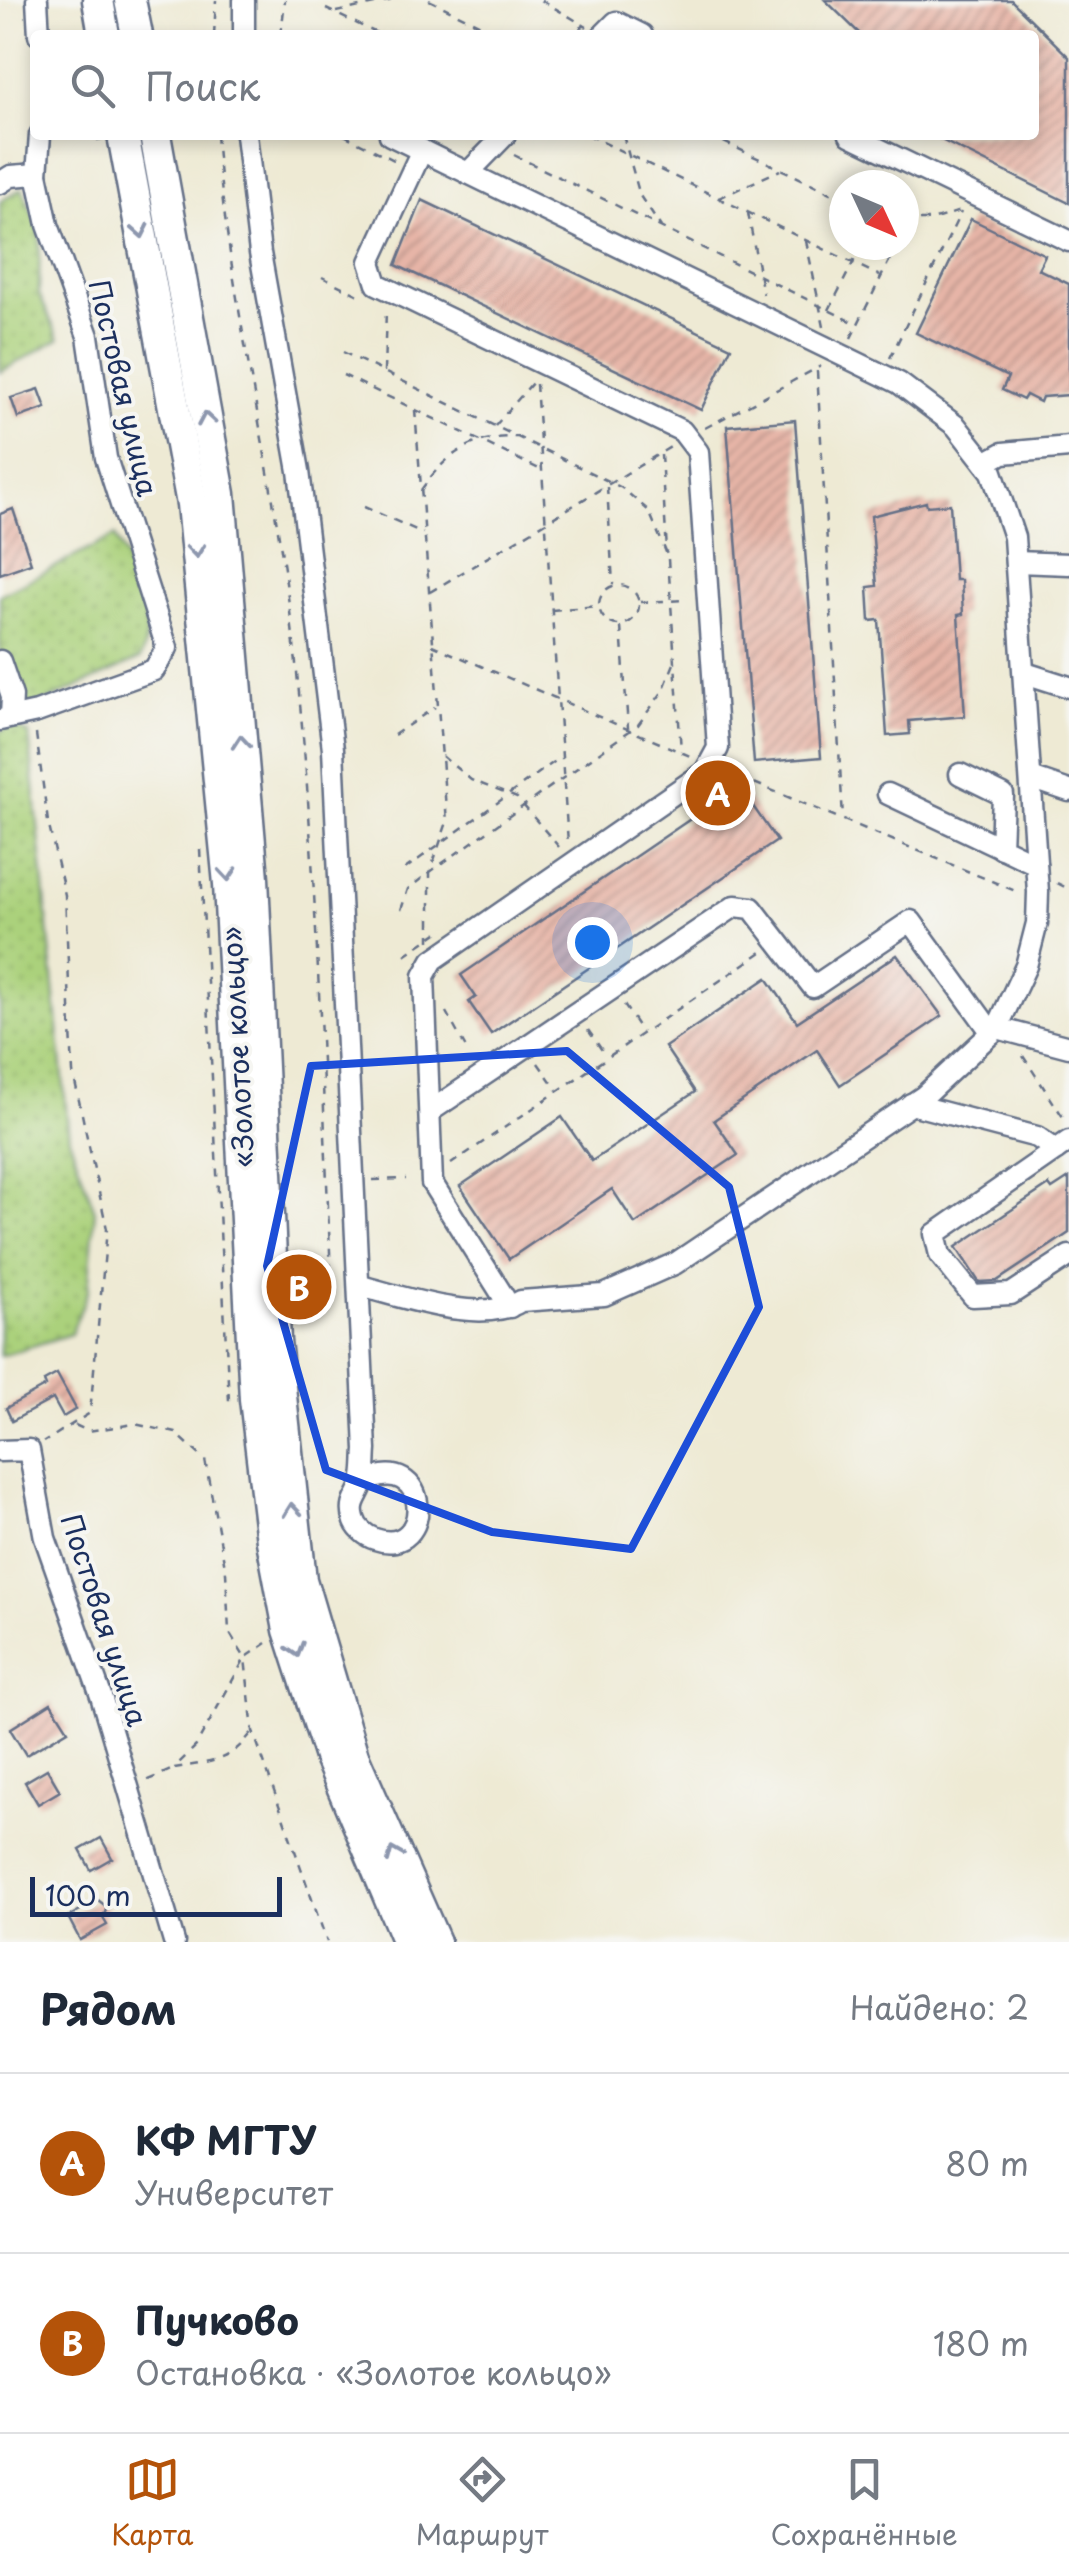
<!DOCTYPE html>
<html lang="ru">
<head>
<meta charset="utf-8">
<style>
  body { margin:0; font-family:"Playpen Sans",sans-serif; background:#f6f6f7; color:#1f2937 }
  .compass { position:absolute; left:829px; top:170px; width:90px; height:90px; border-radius:50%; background:#fff; box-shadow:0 5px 15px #0003; rotate:134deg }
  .scale { position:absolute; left:30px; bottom:25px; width:252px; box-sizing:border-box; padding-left:10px; border:5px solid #1b2f5e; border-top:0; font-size:28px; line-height:35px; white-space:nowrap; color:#1b2f5e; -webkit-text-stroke:8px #f6f6f2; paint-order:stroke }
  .you { position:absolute; left:592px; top:942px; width:35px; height:35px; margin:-25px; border:8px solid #fff; border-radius:50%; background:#1a73e8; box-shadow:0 0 0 15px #1a73e833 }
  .badge { display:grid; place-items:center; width:65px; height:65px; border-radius:50%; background:#b45309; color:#fff; font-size:32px; font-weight:700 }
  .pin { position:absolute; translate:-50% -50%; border:5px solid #fff; box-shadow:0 2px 10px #0006 }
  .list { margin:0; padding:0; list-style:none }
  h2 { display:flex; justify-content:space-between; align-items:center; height:130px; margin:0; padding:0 40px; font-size:42px }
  h2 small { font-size:32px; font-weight:400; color:#747a83 }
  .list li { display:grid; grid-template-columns:65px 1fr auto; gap:30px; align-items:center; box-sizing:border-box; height:180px; padding:0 40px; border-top:2px solid #e0e1e3 }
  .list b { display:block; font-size:38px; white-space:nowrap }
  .list p { margin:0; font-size:32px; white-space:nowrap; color:#747a83 }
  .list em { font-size:32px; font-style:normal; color:#747a83 }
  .icon { flex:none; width:55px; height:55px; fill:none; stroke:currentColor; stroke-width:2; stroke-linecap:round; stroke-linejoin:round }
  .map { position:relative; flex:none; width:1069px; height:1942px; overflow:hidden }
  .search { position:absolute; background:#fff; box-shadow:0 5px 15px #0003; left:30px; right:30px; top:30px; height:110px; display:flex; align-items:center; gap:25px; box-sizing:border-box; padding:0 35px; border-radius:10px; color:#747a83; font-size:38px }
  .sheet { height:490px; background:#fff }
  nav { display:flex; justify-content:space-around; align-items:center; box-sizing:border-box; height:140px; border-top:2px solid #e0e1e3; background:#fff; font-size:28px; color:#747a83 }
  nav a { display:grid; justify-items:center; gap:5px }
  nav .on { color:#b45309 }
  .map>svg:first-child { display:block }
  .grass { fill:url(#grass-dots); stroke:#63806c; stroke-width:2.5 }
  .building { fill:url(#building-hatch) }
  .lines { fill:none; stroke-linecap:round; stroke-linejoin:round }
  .minor-casing { stroke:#657087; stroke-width:25 }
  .highway-casing { stroke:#657087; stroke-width:35 }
  .path { stroke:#657087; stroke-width:2.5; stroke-dasharray:8 8; stroke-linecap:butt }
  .minor { stroke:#fff; stroke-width:20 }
  .highway { stroke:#fff; stroke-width:30 }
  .path-bridge { stroke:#657087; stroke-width:2.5; stroke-dasharray:8 8; stroke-linecap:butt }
  .oneway { stroke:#8d97ae }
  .marked { fill:none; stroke:#1d4ed8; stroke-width:8; stroke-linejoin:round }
  .labels { text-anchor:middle; stroke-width:8; stroke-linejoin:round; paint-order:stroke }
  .street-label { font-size:28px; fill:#1b2f5e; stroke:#f6f6f2 }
</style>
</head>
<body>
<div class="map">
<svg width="1069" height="1942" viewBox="0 0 1069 1942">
  <defs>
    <pattern id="grass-dots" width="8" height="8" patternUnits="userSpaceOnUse" patternTransform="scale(2.5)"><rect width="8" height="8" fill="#abd17b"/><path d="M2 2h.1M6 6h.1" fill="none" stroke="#93b46d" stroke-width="1.8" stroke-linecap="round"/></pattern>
    <pattern id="building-hatch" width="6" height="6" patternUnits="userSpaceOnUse" patternTransform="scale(2.5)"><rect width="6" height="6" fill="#e7b5a7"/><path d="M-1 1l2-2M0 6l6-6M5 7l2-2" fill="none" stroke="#ba948b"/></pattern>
  </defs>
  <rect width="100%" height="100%" fill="#f6f6f2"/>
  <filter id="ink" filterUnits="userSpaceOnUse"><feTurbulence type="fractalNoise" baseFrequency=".01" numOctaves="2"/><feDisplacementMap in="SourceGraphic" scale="20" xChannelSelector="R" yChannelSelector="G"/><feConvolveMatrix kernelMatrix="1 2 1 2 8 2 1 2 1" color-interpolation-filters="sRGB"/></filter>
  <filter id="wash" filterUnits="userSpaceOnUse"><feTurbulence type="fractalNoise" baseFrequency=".0048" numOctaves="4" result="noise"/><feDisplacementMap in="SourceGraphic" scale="40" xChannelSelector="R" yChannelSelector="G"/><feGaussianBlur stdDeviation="2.25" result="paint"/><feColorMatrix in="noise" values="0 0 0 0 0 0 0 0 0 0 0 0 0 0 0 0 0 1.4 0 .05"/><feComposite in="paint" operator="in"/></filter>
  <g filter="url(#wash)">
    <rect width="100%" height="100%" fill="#eeead4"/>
    <!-- grass -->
    <g class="grass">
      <path d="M22 188 40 231 39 294 59 339 0 372V202Z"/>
      <path d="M115 536C132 574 159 619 140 659L29 709 0 710V595Z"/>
      <path d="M13 726 29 734 69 1138 95 1211 88 1291 71 1334 0 1356V731Z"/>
    </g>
    <g id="blocks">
      <!-- building -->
      <g class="building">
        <path d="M825 0H1011L1069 57V203L931 135H1034V35H861Z"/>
        <path d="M422 200 731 347 701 410 396 265Z"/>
        <path d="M971 219 1045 255 1038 269 1069 284V395L1042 397 1040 402 1026 395 1023 400 1002 390 1008 377 916 333Z"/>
        <path d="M39 389 46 408 18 418 11 398Z"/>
        <path d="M795 420 821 757 754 763 727 426Z"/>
        <path d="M926 502 927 506 950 504 955 580H961L963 614 958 615 965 716 909 721 910 734 887 736 879 620 870 621 868 587 877 586 871 516Z"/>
        <path d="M13 509 31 563 0 574V514Z"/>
        <path d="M739 786 777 841 491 1034 469 1002 476 997 461 975Z"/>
        <path d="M897 955 942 1016 840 1085 817 1050 714 1120 738 1155 635 1224 612 1189 509 1259 460 1186 562 1117 592 1161 695 1092 665 1047 767 978 797 1022Z"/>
        <path d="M1069 1178V1233L997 1281 979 1282 956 1247 1049 1185 1052 1189Z"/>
        <path d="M57 1374 76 1409 63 1417 53 1399 12 1421 6 1408 46 1386 44 1381Z"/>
        <path d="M51 1703 68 1730 26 1755 10 1729Z"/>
        <path d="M47 1769 60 1791 38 1804 25 1782Z"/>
        <path d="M101 1838 112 1858 91 1870 80 1850Z"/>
        <path d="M98 1900 107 1907 103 1918 107 1925 80 1940 68 1917Z"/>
      </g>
    </g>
  </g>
  <g filter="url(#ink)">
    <use href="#blocks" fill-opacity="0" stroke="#657087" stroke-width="2.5"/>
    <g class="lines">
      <defs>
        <g id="minor">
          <path d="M37 0 39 35"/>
          <path d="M244 35V0"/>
          <path d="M603 35 616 22 642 35"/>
          <path d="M246 135 260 253 299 471 333 749 366 1450C365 1460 366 1472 363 1482 360 1495 349 1502 354 1518 356 1528 366 1536 375 1539 435 1560 432 1446 363 1483"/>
          <path d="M850 135 1069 241"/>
          <path d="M422 150 370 262 377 284 682 431 698 452 718 748 705 772 433 960 424 976 432 1183 510 1307"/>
          <path d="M468 173 505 135"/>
          <path d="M0 183 11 176 37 174"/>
          <path d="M985 463 1003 453 1069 447"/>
          <path d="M1016 562 1069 564"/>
          <path d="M0 661 12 696 11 716"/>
          <path d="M1025 673 1069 687"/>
          <path d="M0 720 37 712 154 670 167 648 106 458 88 336 48 225 37 174 40 135"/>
          <path d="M960 774 1003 795 1001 848"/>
          <path d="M1031 778 1069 791"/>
          <path d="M888 794 1036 864"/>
          <path d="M997 1028 1069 1047"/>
          <path d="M911 1104 1037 1137 1056 1150"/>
          <path d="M432 1110 735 906 752 908 813 987 911 921 992 1033"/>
          <path d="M1069 1141 935 1234 940 1255 973 1296 1011 1294 1069 1256"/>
          <path d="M361 1286C402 1297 483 1325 521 1301L604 1295 676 1263 924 1096 997 1028 1026 966 1037 923 1038 892 1014 537 992 472 956 426 899 383 390 135"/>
          <path d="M0 1451 29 1450 45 1538 101 1696 174 1942"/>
        </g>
        <g id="highway">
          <path d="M98 0 104 35"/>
          <path d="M130 0 137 35"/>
          <path d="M123 135 192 504 229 884 255 1399 272 1541 289 1630 331 1760 408 1942"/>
          <path d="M155 135 220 494 253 878 275 1341 301 1580 353 1756 435 1942"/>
        </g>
      </defs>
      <!-- minor casing -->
      <use href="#minor" class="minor-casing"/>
      <!-- highway casing -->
      <use href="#highway" class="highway-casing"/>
      <!-- path -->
      <g class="path">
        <path d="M429 0 501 35"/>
        <path d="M541 0 587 27"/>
        <path d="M326 9 381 35"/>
        <path d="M336 12 393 0"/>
        <path d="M214 35 216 0"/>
        <path d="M281 35 285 0"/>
        <path d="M458 35 476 24"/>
        <path d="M566 35 584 26"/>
        <path d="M96 135 97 140"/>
        <path d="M216 135C230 306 275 474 294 645 317 853 321 1063 331 1273"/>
        <path d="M344 135 396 161"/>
        <path d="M588 135 880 276"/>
        <path d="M623 135 640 196 661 227"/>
        <path d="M709 135 844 199"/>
        <path d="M514 155 857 324"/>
        <path d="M719 198 780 170"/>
        <path d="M748 213 763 294"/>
        <path d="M904 220H932L960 211"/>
        <path d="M904 232 909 222"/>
        <path d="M806 241 824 327"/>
        <path d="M322 277 361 296"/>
        <path d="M829 310 862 245"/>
        <path d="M851 338 897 245"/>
        <path d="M343 352 622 488 649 511 668 557"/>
        <path d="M890 358 961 212"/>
        <path d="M817 371 843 818"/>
        <path d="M384 372 386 310"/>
        <path d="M343 375 541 470"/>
        <path d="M536 384 568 843"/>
        <path d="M415 410 447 822 430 872V941"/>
        <path d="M495 426 533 382"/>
        <path d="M705 428 821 366"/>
        <path d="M661 455 667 551"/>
        <path d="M607 487 613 584"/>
        <path d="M421 490C446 454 472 436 517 437"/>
        <path d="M364 507 423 533"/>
        <path d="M668 559 681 751"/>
        <circle cx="619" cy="605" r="20"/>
        <path d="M430 592 672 446"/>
        <path d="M640 602 687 600"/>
        <path d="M552 610 598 606"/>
        <path d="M621 627 628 728"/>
        <path d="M432 645 690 756"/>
        <path d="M36 734 48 822 65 895 73 1073 107 1229 90 1413 44 1442"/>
        <path d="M394 735 435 707"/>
        <path d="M442 756 471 780 517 798 559 847"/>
        <path d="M725 771 1018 892"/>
        <path d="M200 849 229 1401 233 1400"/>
        <path d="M405 869 561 757"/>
        <path d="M1057 883 1069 889"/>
        <path d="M401 910 408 889 430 872 638 725 663 691 675 661"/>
        <path d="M405 955 440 931"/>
        <path d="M624 1005 642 1032"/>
        <path d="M446 1012 467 1050"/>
        <path d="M588 1030 606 1056"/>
        <path d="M1023 1056 1065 1120"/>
        <path d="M538 1063 557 1090"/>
        <path d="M451 1164 762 952"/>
        <path d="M373 1180 406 1179"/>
        <path d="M75 1425 88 1431 135 1424 176 1433 205 1460 226 1572 229 1632 245 1658 196 1746 174 1768C211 1762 229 1763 253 1731"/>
        <path d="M267 1643 245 1658 253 1731 327 1942"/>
        <path d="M148 1780 173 1769"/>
      </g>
      <!-- minor -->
      <use href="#minor" class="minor"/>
      <!-- highway -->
      <use href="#highway" class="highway"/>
      <!-- path-bridge -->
      <path class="path-bridge" d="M97 140 121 135"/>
    </g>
    <!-- one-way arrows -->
    <defs><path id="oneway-chevron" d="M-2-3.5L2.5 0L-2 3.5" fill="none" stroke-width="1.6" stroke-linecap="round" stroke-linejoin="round" transform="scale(2.5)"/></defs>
    <g class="oneway">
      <use href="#oneway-chevron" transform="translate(141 231) rotate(79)"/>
      <use href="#oneway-chevron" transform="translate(206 419) rotate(-100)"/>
      <use href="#oneway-chevron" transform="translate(196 551) rotate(84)"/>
      <use href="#oneway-chevron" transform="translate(241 742) rotate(-95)"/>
      <use href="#oneway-chevron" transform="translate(228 874) rotate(85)"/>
      <use href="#oneway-chevron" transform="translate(292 1510) rotate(-96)"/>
      <use href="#oneway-chevron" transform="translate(296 1650) rotate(72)"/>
      <use href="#oneway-chevron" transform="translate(394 1854) rotate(-113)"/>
    </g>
  </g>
  <!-- marked area -->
  <path class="marked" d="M567 1051 729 1187 759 1307 631 1549 492 1532 326 1470 267 1266 311 1066Z"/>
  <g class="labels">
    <!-- street labels -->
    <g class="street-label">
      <text transform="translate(123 388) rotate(77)" y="10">Постовая улица</text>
      <text transform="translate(238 1047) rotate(-93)" y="10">«Золотое кольцо»</text>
      <text transform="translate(104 1620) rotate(72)" y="10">Постовая улица</text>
    </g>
  </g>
</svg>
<svg class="compass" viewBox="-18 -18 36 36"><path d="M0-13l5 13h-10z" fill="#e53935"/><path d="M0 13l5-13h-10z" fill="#747a83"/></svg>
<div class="scale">100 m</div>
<div class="you"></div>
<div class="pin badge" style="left:718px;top:793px">A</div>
<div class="pin badge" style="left:299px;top:1287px">B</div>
<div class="search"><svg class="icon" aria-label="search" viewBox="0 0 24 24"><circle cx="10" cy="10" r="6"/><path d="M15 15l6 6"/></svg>Поиск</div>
</div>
<section class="sheet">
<h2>Рядом<small>Найдено: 2</small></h2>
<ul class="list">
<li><span class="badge">A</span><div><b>КФ МГТУ</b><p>Университет</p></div><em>80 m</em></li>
<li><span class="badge">B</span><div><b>Пучково</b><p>Остановка · «Золотое кольцо»</p></div><em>180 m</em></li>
</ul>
</section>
<nav>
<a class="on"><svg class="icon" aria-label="map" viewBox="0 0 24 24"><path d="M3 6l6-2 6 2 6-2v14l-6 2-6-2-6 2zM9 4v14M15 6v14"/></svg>Карта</a>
<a><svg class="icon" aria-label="directions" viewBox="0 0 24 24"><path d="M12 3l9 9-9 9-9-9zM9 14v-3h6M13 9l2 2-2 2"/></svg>Маршрут</a>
<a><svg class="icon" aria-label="saved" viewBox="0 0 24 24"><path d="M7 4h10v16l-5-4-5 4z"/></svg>Сохранённые</a>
</nav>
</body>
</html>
